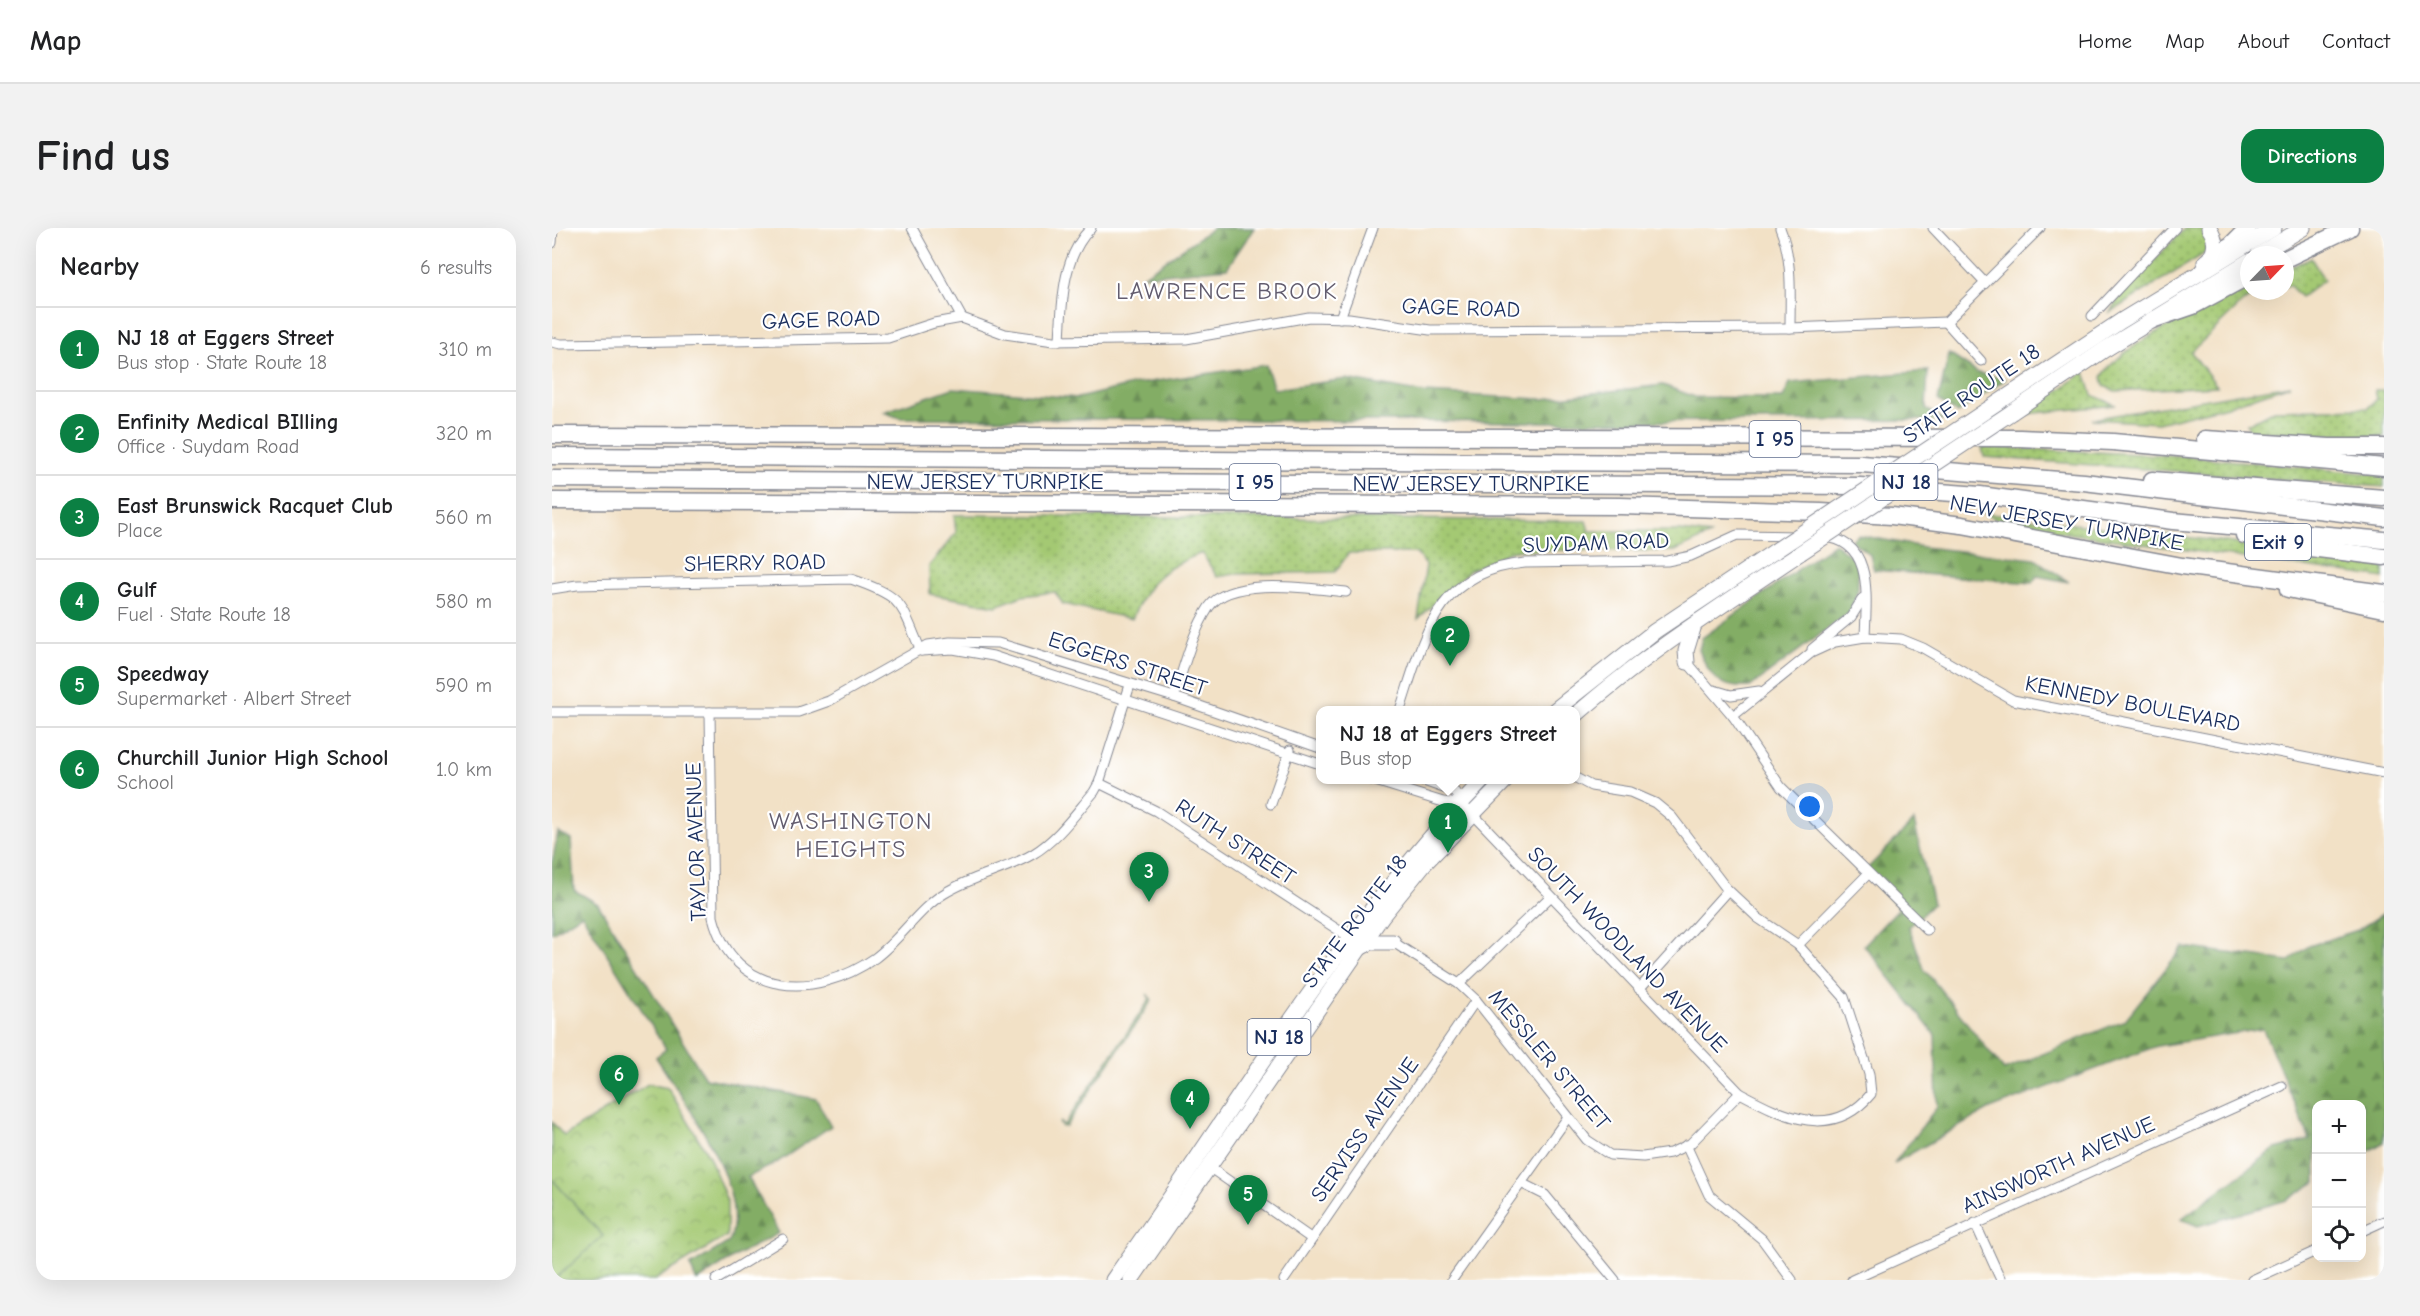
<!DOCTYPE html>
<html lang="en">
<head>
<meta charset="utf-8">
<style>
  body { margin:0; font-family:"Comic Neue",sans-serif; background:#f2f2f2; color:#202124 }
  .controls { position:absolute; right:18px; bottom:18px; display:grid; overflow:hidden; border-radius:12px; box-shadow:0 6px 24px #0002 }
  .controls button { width:54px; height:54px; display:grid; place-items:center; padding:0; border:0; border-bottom:2px solid #e0e0e0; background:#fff; color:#202124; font:30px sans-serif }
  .compass { position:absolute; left:1688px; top:18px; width:54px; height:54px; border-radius:50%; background:#fff; box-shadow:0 6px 24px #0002; rotate:65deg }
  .you { position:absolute; left:1258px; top:579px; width:21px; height:21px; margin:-15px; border:4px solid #fff; border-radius:50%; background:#1a73e8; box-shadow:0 0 0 9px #1a73e833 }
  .badge { display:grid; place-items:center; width:39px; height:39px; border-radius:50%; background:#0b8043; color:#fff; font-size:20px; font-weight:700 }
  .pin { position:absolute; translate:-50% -50px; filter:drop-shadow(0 2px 3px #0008) }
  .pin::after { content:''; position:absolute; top:32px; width:21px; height:18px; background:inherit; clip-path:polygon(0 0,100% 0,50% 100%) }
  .popup { position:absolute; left:764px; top:478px; width:264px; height:78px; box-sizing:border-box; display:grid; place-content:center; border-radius:12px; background:#fff; filter:drop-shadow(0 2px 4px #0005); font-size:20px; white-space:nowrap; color:#757577 }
  .popup b { font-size:22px; color:#202124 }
  .popup::after { content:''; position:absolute; left:50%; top:100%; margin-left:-12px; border:12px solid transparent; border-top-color:#fff }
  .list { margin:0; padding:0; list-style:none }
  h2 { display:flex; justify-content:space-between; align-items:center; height:78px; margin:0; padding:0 24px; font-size:26px }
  h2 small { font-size:20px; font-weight:400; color:#757577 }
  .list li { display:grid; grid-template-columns:39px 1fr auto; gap:18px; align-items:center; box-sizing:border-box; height:84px; padding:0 24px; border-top:2px solid #e0e0e0 }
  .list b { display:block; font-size:22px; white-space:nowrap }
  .list p { margin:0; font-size:20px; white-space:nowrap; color:#757577 }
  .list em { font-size:20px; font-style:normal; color:#757577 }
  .icon { flex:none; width:33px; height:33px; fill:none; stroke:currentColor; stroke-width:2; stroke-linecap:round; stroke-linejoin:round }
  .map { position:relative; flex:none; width:1832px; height:1052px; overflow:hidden; border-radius:18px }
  header { display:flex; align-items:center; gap:36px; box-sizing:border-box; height:84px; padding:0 30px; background:#fff; border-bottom:2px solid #e0e0e0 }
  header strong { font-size:28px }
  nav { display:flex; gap:33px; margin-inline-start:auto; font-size:21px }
  .intro { display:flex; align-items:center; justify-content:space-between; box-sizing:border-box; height:144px; padding:0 36px }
  h1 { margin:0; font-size:42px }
  .button { padding:15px 27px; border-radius:18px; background:#0b8043; color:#fff; font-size:21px; font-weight:700 }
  main { display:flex; gap:36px; padding:0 36px }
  aside { flex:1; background:#fff; border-radius:18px; box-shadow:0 6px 24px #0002 }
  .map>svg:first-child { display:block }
  .grass { fill:url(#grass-dots); stroke:#607c68; stroke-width:1.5 }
  .forest { fill:url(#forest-firs); stroke:#4f6e62; stroke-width:1.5 }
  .park { fill:url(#park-crowns); stroke:#607c68; stroke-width:1.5 }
  .garden { fill:#a4c973; stroke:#607c68; stroke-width:1.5 }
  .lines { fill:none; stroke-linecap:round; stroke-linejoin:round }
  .minor-casing { stroke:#868892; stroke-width:11 }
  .trunk-casing { stroke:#868892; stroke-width:17 }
  .motorway-casing { stroke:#868892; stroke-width:19 }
  .minor { stroke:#fff; stroke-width:9 }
  .trunk { stroke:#fff; stroke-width:15 }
  .motorway { stroke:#fff; stroke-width:16 }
  .trunk-bridge-casing { stroke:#868892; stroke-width:17; stroke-linecap:butt }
  .trunk-bridge { stroke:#fff; stroke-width:15 }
  .labels { text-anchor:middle; stroke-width:4.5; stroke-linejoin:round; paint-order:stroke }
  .shield { fill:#fff; stroke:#5f6d8e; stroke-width:1.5 }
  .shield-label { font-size:21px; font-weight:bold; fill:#1b2f5e }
  .street-label { font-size:22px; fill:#1b2f5e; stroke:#fff }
  .neighbourhood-label { font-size:24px; letter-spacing:1.5px; fill:#635d6f; stroke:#fff }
</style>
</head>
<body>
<header>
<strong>Map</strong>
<nav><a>Home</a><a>Map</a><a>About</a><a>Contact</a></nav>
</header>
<div class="intro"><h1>Find us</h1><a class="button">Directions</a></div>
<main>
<aside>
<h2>Nearby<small>6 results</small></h2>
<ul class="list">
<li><span class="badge">1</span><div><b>NJ 18 at Eggers Street</b><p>Bus stop · State Route 18</p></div><em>310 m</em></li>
<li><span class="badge">2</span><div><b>Enfinity Medical BIlling</b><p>Office · Suydam Road</p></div><em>320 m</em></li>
<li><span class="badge">3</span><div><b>East Brunswick Racquet Club</b><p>Place</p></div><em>560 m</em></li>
<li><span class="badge">4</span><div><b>Gulf</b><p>Fuel · State Route 18</p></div><em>580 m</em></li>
<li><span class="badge">5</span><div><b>Speedway</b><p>Supermarket · Albert Street</p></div><em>590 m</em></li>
<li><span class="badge">6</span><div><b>Churchill Junior High School</b><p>School</p></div><em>1.0 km</em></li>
</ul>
</aside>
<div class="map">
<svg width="1832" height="1052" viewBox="0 0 1832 1052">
  <defs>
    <pattern id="grass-dots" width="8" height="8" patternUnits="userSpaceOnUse" patternTransform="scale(1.5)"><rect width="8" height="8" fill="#a4c973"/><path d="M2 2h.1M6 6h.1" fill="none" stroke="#85a462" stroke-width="1.8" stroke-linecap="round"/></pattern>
    <pattern id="forest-firs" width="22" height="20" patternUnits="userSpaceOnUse" patternTransform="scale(1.5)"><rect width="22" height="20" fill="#83ad65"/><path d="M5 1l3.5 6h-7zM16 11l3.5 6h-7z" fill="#6a8d56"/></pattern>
    <pattern id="park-crowns" width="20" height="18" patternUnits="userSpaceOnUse" patternTransform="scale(1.5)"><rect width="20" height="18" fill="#a4c973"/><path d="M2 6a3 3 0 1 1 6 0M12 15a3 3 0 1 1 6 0" fill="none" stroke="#85a462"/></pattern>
  </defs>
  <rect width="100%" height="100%" fill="#fff"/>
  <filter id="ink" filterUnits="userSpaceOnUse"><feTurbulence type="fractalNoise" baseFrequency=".0167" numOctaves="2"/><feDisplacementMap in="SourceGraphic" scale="12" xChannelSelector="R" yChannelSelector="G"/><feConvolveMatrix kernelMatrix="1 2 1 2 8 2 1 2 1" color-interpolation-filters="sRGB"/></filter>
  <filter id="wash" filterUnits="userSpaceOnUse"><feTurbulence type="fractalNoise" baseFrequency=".008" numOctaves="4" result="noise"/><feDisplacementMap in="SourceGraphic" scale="24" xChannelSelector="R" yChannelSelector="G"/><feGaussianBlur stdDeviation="1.35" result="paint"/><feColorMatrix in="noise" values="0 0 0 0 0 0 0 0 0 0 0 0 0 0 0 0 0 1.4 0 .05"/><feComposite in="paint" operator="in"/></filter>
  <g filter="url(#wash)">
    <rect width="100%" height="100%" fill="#f2e1c6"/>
    <!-- grass -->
    <g class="grass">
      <path d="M1633 0H1649L1659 8 1655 24 1557 85 1571 64Z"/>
      <path d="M1759 30 1772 52 1749 69 1738 58H1733V41Z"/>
      <path d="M1697 57V63H1709L1691 74 1639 124 1665 158 1563 163 1552 158 1550 149C1567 116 1661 76 1697 57Z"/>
      <path d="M1533 144 1540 167 1564 177 1474 186Z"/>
      <path d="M1738 157 1679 177 1606 195 1540 191Z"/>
      <path d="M1823 162H1832V209L1698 203 1695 196 1722 182 1816 180 1825 171Z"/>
      <path d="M1430 219 1633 228 1832 247V259L1432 229Z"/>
      <path d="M1430 285 1674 314 1832 337V350L1457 297Z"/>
      <path d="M402 287 1034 293 1037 303H1129L1158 307 1123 323 961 322 918 342 866 391 874 337 864 325H797L783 344 683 346 665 349 650 325C611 340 597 351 580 391L511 376 503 364 470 368 444 378 378 366 377 338 404 305Z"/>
      <path d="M595 766 600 772 514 898 510 899 507 894 512 897 598 771Z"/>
    </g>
    <!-- forest -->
    <g class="forest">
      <path d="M661 0H702L675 40 591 48Z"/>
      <path d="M1397 126 1426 145 1454 151 1405 185 1386 172Z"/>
      <path d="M714 137 722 161 794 151 871 165 990 171 1111 157 1143 169 1231 170 1238 155 1376 143 1374 181 1392 192 1010 194 348 190 331 184 401 160 526 170 584 156Z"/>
      <path d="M1306 307 1371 319 1483 331 1517 354 1485 348 1480 355 1322 342 1318 327 1299 312Z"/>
      <path d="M1283 315 1301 330 1306 341V361L1298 384 1198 459C1167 461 1158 450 1147 422L1150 410Z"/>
      <path d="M1362 593 1381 676 1357 699 1372 741 1452 842 1573 792 1631 719 1737 733 1757 718 1806 702 1832 685V914L1810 927V876H1764V954L1735 972 1646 998 1629 991 1723 921 1758 912 1711 801 1605 818 1438 881 1342 935 1385 879 1383 807 1312 717 1347 680 1312 644Z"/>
      <path d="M6 604 19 611 22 662 46 676 153 850 264 871 279 898 224 935 196 949 227 1005 185 1027 147 1052H144L138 1038 177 1014C200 961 131 873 104 829L114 821 30 686 0 705V635Z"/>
    </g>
    <!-- park -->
    <path class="park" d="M96 856 116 860 157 928 175 973V1008L103 1052H0V894L12 908Z"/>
    <!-- garden -->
    <path class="garden" d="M0 951 51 1008 3 1051 0 1047Z"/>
  </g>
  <g filter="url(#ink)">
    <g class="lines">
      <defs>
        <g id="minor">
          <path d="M360 0 410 90"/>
          <path d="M1228 0C1241 32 1238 66 1238 100"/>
          <path d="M1381 0 1433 55"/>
          <path d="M0 15 1 0"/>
          <path d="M1540 88 1623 0"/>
          <path d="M788 90 821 0"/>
          <path d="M1394 94 1488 0"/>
          <path d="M1394 94 1429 133"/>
          <path d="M508 113C510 74 510 29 539 0"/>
          <path d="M0 114 9 116 336 110 382 95 410 90 453 106 502 113 634 111 757 89 797 90 878 102 1238 100 1394 94"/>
          <path d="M1271 309C1323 312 1314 372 1313 409"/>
          <path d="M0 361 25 357 299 351C352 369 348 374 369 423"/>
          <path d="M1260 421 1299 389 1311 370"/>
          <path d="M369 423 401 421 441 428 768 536"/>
          <path d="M1135 434 1181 488 1229 559 1375 702"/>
          <path d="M1162 462 1179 467 1207 463"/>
          <path d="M622 469C632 439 640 405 657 379 679 347 761 361 794 364"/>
          <path d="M848 482C872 410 883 343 973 335L1115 333 1139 328 1185 307 1245 308"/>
          <path d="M0 484H246L277 473 376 417 398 414 446 415 622 469 768 520"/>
          <path d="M158 484 161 689C182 770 263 772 323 730 349 711 366 681 393 665 420 648 454 642 481 626 506 611 523 586 542 564L547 555 578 457"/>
          <path d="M1181 488 1259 425 1283 414 1313 409 1349 411 1371 420 1461 472 1832 545"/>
          <path d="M820 552 891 574 908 576 920 585 1188 865C1233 889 1280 913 1319 866L1317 846 1292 769 1246 717 1206 690 1174 660 1120 589 1103 575 1078 564 1039 558 1024 550"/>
          <path d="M869 552 903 564 908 576"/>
          <path d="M547 555 604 583 797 709"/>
          <path d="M719 576 738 522"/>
          <path d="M841 714 907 756 924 772 1035 912 1058 927 1091 929 1118 925 1138 916 1188 865"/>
          <path d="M1246 717 1316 646"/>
          <path d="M907 756 998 669"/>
          <path d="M1087 761 1176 662"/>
          <path d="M1134 917 1157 967 1210 1011 1240 1052"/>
          <path d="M657 939 760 1011"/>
          <path d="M969 955 993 967 1063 1052"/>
          <path d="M1423 995 1449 1052"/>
          <path d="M1810 1003 1832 993"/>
          <path d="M164 1052 231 1011"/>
          <path d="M732 1052 924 772"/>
          <path d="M900 1052 1016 889"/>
          <path d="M1300 1052 1730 858"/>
          <path d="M1700 1052 1764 1023"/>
        </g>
        <g id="trunk">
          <path d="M1706 27 1751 0"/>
          <path d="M1653 34C1665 26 1665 11 1657 0"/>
          <path d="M1432 184 1569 93 1722 0"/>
          <path d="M1460 184 1552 122 1697 33"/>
          <path d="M1135 434 1134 423 1142 397"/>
          <path d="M1003 482 1103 403 1223 323"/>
          <path d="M1024 487C1093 426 1172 376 1248 325"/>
          <path d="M808 720 819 714H841"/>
          <path d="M561 1052C682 883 786 702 931 552"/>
          <path d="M579 1052 830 688 872 636 954 552"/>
        </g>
        <g id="motorway">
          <path d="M1733 31 1798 0"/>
          <path d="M1657 32 1680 16 1696 0"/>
          <path d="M1600 92 1641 78 1697 48"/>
          <path d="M0 207 1468 210 1561 214 1832 239"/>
          <path d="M1653 211 1777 219H1832"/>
          <path d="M0 228 1310 236 1532 254 1832 290"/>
          <path d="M0 251 1308 258 1428 267 1621 293 1832 312"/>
          <path d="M1600 252 1832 270"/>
          <path d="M0 273 1069 278 1269 284 1340 288 1410 297 1630 338 1832 365"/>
          <path d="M1692 307 1750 319 1832 329"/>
          <path d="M1736 361 1832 381"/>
        </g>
      </defs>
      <!-- minor casing -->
      <use href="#minor" class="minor-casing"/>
      <!-- trunk casing -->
      <use href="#trunk" class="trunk-casing"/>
      <!-- motorway casing -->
      <use href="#motorway" class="motorway-casing"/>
      <!-- minor -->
      <use href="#minor" class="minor"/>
      <!-- trunk -->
      <use href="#trunk" class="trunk"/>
      <!-- motorway -->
      <use href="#motorway" class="motorway"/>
      <defs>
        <g id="trunk-bridge">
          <path d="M1223 323 1432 184"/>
          <path d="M1248 325 1460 184"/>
        </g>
      </defs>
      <!-- trunk-bridge casing -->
      <use href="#trunk-bridge" class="trunk-bridge-casing"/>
      <!-- trunk-bridge -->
      <use href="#trunk-bridge" class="trunk-bridge"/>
    </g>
  </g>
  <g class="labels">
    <!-- shield labels -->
    <g class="shield">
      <rect x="1197.5" y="193" width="51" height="36" rx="4.5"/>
      <rect x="677.5" y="236" width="51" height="36" rx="4.5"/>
      <rect x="1322.5" y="236" width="63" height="36" rx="4.5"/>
      <rect x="1693" y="296" width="66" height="36" rx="4.5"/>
      <rect x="695.5" y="791" width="63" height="36" rx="4.5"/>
    </g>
    <g class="shield-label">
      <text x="1223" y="218">I 95</text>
      <text x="703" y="261">I 95</text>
      <text x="1354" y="261">NJ 18</text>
      <text x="1726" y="321">Exit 9</text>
      <text x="727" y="816">NJ 18</text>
    </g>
    <!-- street labels -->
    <g class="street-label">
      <text transform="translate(909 79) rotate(2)" y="8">GAGE ROAD</text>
      <text transform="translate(269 91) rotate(-2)" y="8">GAGE ROAD</text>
      <text transform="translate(1419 165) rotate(-34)" y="8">STATE ROUTE 18</text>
      <text x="433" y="261">NEW JERSEY TURNPIKE</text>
      <text x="919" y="263">NEW JERSEY TURNPIKE</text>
      <text transform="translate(1515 294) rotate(10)" y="8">NEW JERSEY TURNPIKE</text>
      <text transform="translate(1044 314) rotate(-2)" y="8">SUYDAM ROAD</text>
      <text transform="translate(203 334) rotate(-1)" y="8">SHERRY ROAD</text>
      <text transform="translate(576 435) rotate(18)" y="8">EGGERS STREET</text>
      <text transform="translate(1581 475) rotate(11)" y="8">KENNEDY BOULEVARD</text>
      <text transform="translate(684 613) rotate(33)" y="8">RUTH STREET</text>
      <text transform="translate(143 614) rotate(-92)" y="8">TAYLOR AVENUE</text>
      <text transform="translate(802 693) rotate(-53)" y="8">STATE ROUTE 18</text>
      <text transform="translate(1076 721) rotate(46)" y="8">SOUTH WOODLAND AVENUE</text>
      <text transform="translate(998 831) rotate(50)" y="8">MESSLER STREET</text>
      <text transform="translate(812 901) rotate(-55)" y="8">SERVISS AVENUE</text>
      <text transform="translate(1506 936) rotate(-24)" y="8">AINSWORTH AVENUE</text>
    </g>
    <!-- neighbourhood labels -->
    <g class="neighbourhood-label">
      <text x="675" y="71">LAWRENCE BROOK</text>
      <text x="299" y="601">WASHINGTON<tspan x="299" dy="28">HEIGHTS</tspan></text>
    </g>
  </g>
</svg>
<div class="controls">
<button>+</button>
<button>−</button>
<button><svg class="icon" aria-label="locate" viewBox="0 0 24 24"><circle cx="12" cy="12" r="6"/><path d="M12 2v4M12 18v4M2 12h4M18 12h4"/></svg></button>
</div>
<svg class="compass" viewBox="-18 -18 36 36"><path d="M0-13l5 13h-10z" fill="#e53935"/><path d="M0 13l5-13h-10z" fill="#757577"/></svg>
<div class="you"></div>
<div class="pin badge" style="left:896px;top:625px">1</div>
<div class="popup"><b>NJ 18 at Eggers Street</b>Bus stop</div>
<div class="pin badge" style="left:898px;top:438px">2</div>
<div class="pin badge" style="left:597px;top:674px">3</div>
<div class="pin badge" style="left:638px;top:901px">4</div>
<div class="pin badge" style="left:696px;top:997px">5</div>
<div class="pin badge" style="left:67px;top:877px">6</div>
</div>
</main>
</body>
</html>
